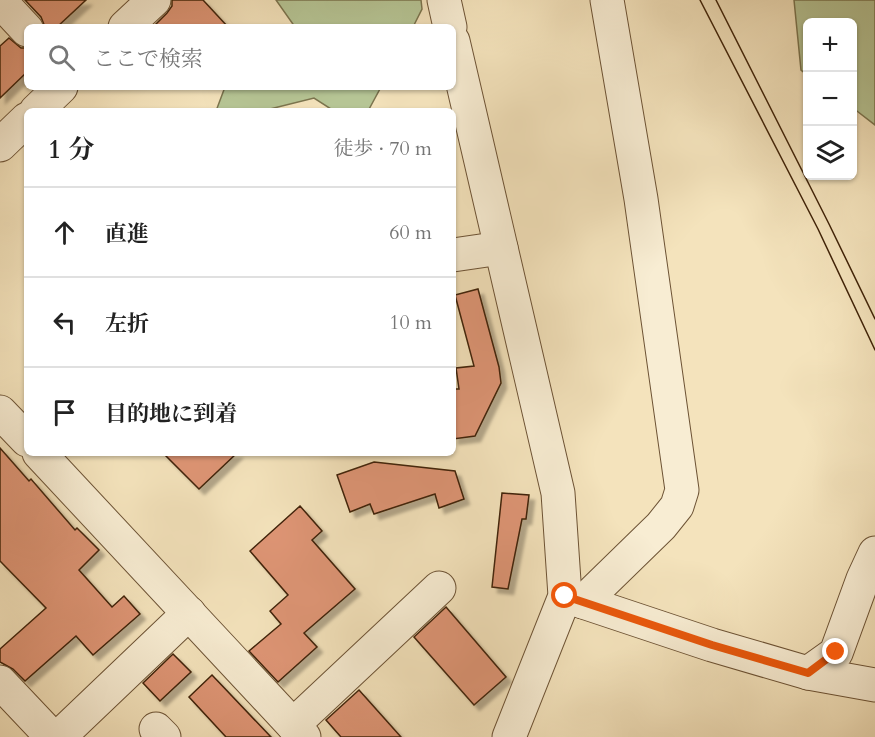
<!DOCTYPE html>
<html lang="ja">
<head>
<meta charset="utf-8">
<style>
  body { margin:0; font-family:Cardo,"Noto Serif JP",serif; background:#f6f6f6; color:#222 }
  .controls { position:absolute; right:18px; top:18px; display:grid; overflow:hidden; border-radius:9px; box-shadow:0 2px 4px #0004 }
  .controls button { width:54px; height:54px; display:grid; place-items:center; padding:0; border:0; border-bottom:2px solid #e0e0e0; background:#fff; color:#222; font:30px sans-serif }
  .stop { position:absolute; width:18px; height:18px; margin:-14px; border:4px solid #ea580c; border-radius:50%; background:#fff }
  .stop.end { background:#ea580c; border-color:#fff; box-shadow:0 2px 6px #0008 }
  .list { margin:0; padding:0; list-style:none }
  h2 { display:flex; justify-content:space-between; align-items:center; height:78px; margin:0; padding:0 24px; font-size:26px }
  h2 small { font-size:20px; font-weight:400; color:#767676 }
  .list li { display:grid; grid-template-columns:39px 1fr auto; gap:18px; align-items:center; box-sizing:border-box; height:90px; padding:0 24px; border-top:2px solid #e0e0e0 }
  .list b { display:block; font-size:22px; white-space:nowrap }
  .list em { font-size:20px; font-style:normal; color:#767676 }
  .icon { flex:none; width:33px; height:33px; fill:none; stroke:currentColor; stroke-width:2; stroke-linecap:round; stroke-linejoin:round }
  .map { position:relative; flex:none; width:875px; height:737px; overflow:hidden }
  .search { position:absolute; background:#fff; box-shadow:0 2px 4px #0004; left:24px; top:24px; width:432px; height:66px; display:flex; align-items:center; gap:15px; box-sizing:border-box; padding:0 21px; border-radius:9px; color:#767676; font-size:22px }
  .panel { position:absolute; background:#fff; box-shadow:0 2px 4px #0004; left:24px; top:108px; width:432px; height:348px; border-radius:9px }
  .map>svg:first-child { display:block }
  .green { fill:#b6c595; stroke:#7b744e; stroke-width:1.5 }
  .building { fill:#de9575; stroke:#402308; stroke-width:1.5; filter:url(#shadow) }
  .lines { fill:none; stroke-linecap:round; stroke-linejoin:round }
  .minor-casing { stroke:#6d5335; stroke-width:35 }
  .minor { stroke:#f8edd3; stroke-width:33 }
  .tram { stroke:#402308; stroke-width:1.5 }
  .route { stroke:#ea580c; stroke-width:8 }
</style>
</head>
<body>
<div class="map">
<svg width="875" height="737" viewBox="0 0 875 737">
  <defs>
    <filter id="shadow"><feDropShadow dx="5.5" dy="5.5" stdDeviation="1.5" flood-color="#0004"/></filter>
  </defs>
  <rect width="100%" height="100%" fill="#f4e3bc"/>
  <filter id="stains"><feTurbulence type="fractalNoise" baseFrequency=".00333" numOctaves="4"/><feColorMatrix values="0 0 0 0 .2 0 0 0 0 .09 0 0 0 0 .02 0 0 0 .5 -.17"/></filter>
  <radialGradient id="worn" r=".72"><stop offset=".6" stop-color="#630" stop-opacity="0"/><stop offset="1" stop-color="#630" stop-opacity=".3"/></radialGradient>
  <!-- green -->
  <g class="green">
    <path d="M276 0H421L422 9 413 27H295Z"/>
    <path d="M794 0H875V125L853 108 852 22H808L807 75 801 70Z"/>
    <path d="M225 87H381L368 111H334L314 98 262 111H216Z"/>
  </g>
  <!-- building -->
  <g class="building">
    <path d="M25 0H86L57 27H45L41 17Z"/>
    <path d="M172 0H203L228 27H153L167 13 172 6Z"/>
    <path d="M9 38 21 48H27V72L0 98V46Z"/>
    <path d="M478 289 499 367 501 383 475 436 453 439V389H459L456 368 474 366 455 295Z"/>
    <path d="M0 448 29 481 31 479 75 530 77 528 99 550 79 570 112 607 124 596 140 614 93 655 76 636 25 681 13 669 0 662V649L46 608 0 561Z"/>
    <path d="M163 453H237L199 489Z"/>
    <path d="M374 462 455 471 464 499 439 508 435 494 374 514 370 504 350 512 337 475Z"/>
    <path d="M502 493 529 495 526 519H522L508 589 492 587Z"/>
    <path d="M300 506 322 531 312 540 355 589 304 633 317 647 278 682 249 651 281 624 270 611 288 595 250 551Z"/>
    <path d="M446 607 506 677 474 705 414 637Z"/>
    <path d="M173 654 191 672 160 701 143 683Z"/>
    <path d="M212 675 271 737H226L189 697Z"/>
    <path d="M359 690 401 737H341L326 720Z"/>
  </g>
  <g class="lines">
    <defs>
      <g id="minor">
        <path d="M444 0 450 27"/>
        <path d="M0 1 27 30"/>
        <path d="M125 27 154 0"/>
        <path d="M453 41 558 493 565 596 509 737"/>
        <path d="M36 111 61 87"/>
        <path d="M0 145 27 119"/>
        <path d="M453 255 501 248"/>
        <path d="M0 412 27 440"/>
        <path d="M39 453 304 737"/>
        <path d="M565 596 712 645 808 673 875 685"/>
        <path d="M583 602 661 526 677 506 682 490 641 199 607 0"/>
        <path d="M808 673 836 653 863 579 875 553"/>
        <path d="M0 682 52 737"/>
        <path d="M293 725 439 588"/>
        <path d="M156 729 164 737"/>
        <path d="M59 737 189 613"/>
      </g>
    </defs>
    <!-- minor casing -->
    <use href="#minor" class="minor-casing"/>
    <!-- minor -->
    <use href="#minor" class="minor"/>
    <!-- tram -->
    <g class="tram">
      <path d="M700 0 818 229 875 350"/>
      <path d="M716 0 829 224 875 319"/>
    </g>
  </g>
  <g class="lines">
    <!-- route -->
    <path class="route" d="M565 596 712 645 808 673 836 652"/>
  </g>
  <rect width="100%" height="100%" filter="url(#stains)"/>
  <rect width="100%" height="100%" fill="url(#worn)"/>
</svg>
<div class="controls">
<button>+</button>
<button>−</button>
<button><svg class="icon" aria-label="layers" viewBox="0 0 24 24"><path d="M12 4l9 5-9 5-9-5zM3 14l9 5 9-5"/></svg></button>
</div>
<div class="stop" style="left:565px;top:596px"></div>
<div class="stop end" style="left:836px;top:652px"></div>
<div class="search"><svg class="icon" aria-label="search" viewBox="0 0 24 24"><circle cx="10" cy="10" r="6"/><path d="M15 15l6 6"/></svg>ここで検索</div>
<section class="panel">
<h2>1 分<small>徒歩 · 70 m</small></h2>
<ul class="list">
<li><svg class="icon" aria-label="ahead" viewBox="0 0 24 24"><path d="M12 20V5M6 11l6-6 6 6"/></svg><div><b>直進</b></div><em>60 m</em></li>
<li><svg class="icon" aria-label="left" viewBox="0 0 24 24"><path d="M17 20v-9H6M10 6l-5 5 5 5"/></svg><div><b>左折</b></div><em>10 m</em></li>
<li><svg class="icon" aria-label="arrive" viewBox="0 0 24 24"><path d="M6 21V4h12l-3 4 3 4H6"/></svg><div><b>目的地に到着</b></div></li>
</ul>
</section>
</div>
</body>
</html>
